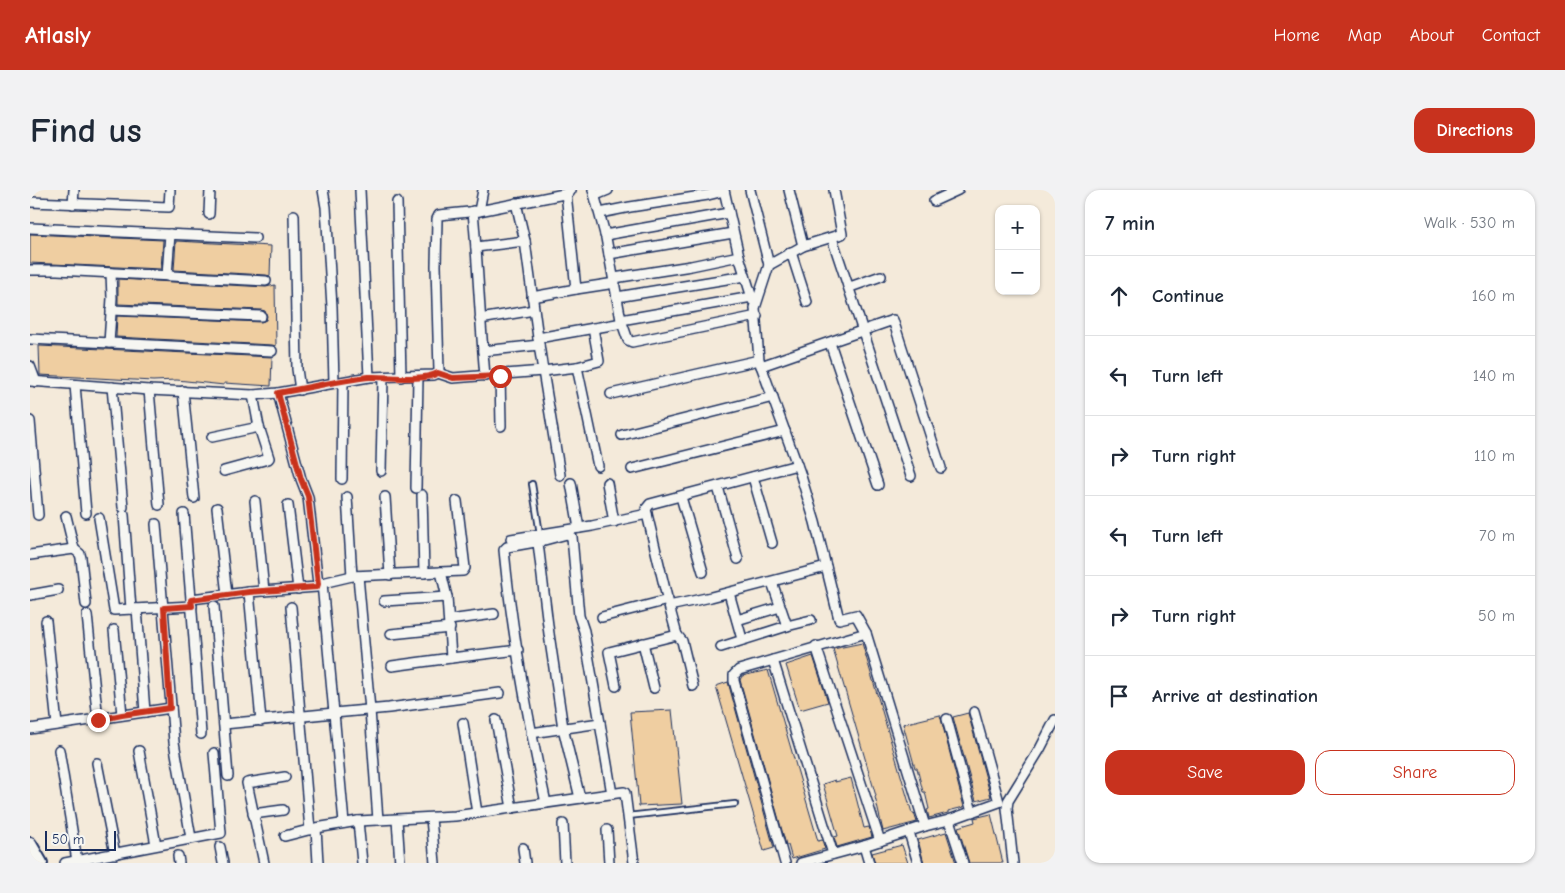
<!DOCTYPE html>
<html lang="en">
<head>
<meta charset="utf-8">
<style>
  body { margin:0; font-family:"Comic Neue",sans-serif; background:#f2f2f3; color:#1f2937 }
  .controls { position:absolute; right:15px; top:15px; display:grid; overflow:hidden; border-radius:10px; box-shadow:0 1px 4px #0004 }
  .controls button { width:45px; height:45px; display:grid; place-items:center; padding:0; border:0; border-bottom:1px solid #e0e1e3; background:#fff; color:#1f2937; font:25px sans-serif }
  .scale { position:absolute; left:15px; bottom:12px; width:71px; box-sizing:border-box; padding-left:5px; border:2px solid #1b2f5e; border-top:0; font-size:14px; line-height:18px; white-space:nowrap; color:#1b2f5e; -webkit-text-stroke:4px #f6f6f2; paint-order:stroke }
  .stop { position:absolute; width:15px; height:15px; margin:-11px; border:4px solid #c8321e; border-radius:50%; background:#fff }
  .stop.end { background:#c8321e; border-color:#fff; box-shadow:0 1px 5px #0008 }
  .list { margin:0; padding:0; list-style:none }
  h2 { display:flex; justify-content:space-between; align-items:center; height:65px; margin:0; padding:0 20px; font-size:21px }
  h2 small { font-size:16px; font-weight:400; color:#747a83 }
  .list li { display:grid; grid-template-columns:32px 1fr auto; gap:15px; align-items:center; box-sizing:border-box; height:80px; padding:0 20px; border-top:1px solid #e0e1e3 }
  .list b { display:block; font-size:19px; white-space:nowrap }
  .list em { font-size:16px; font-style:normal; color:#747a83 }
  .actions { display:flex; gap:10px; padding:15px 20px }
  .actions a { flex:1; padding:11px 0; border:1px solid #c8321e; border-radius:15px; text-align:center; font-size:18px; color:#c8321e }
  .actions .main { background:#c8321e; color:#fff }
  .icon { flex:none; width:28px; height:28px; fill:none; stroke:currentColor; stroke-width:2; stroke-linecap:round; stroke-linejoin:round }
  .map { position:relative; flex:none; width:1025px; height:673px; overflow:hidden; border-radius:15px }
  header { display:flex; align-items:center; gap:30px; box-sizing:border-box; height:70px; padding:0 25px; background:#c8321e; color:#fff }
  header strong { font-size:24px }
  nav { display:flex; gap:28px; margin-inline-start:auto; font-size:18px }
  .intro { display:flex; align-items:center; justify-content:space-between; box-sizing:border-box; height:120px; padding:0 30px }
  h1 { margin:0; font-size:35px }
  .button { padding:12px 22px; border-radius:15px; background:#c8321e; color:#fff; font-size:18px; font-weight:700 }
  main { display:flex; gap:30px; padding:0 30px }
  aside { flex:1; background:#fff; border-radius:15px; box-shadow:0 1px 4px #0004 }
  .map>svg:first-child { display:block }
  .building { fill:#efcea1; stroke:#1b2f5e }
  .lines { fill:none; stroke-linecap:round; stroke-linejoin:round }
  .lane-casing { stroke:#1b2f5e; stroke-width:8 }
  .street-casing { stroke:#1b2f5e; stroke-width:12 }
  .secondary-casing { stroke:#1b2f5e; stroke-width:16 }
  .lane { stroke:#f6f6f2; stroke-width:4.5 }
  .street { stroke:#f6f6f2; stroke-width:9 }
  .secondary { stroke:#f6f6f2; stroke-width:12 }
  .route { stroke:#c8321e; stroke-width:6 }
</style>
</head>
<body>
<header>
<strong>Atlasly</strong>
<nav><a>Home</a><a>Map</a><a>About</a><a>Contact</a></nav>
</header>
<div class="intro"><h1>Find us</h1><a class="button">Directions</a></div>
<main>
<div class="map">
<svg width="1025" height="673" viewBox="0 0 1025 673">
  <rect width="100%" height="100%" fill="#f4eada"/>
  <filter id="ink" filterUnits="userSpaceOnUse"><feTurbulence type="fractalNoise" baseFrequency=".02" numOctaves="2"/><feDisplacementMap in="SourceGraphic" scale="10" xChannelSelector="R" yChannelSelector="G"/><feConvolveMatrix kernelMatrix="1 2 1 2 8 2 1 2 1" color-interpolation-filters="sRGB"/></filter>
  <g filter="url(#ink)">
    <!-- building -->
    <g class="building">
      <path d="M0 44 133 50 131 79 0 73Z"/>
      <path d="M146 51 241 56 240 86 236 85 144 80Z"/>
      <path d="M88 89 236 97 245 95 246 156 242 155 86 147 87 126 231 132 236 130 237 126 235 121 231 120 88 114Z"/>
      <path d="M9 156 242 167 241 196 194 193V195L147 190 123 191 10 185Z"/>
      <path d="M832 453 882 623H884L887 632 853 641 845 607 846 606 803 459Z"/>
      <path d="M783 466 798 512 770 520 756 475Z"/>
      <path d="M738 480 788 651 792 650 795 659 762 669 758 655H756L710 490 712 486Z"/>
      <path d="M698 492 744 658 734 661 686 496Z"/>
      <path d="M642 520 652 614 609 616 600 522Z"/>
      <path d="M938 523 961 607 946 611 923 527Z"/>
      <path d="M910 525 934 617 918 621V623L899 628 897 620 899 619 895 602H893L887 578H885L873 534Z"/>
      <path d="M821 588 834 638 839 637 842 647 807 657 804 647 808 646 793 594 805 590V592Z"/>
      <path d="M961 624 973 673H939L928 637 945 632 944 628Z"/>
      <path d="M916 642 926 673H894L888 650Z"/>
      <path d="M872 655 878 673H845L842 663Z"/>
    </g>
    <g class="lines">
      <defs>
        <g id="lane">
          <path d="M502 294 510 344"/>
          <path d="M598 626 705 614"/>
        </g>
        <g id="street">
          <path d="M293 0 296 17 302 117 304 193"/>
          <path d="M330 0 339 187"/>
          <path d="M563 0 576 48 591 130 598 150 602 152 727 126"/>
          <path d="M694 0 709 66 723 111"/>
          <path d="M720 0 739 75"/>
          <path d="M759 0 773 56"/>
          <path d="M804 0 812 44 773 56 739 75 725 118 729 170 770 283 785 332 809 429 826 425 836 443 895 636 919 630 969 612 944 522"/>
          <path d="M536 3 546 99 585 93"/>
          <path d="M566 5 578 0"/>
          <path d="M904 11 928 0"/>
          <path d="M0 12 139 17 140 0"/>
          <path d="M367 12 371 187"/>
          <path d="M486 13 495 51 508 148"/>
          <path d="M43 14 44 0"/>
          <path d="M443 21C448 76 450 131 455 186"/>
          <path d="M449 21 453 0"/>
          <path d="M570 23 600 17 678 5 694 1"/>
          <path d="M179 24 180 0"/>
          <path d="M264 25 267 179 270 200"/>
          <path d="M0 38 225 48"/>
          <path d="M575 45 699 23"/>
          <path d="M802 48 818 96H823L851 86"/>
          <path d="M446 57 495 51"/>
          <path d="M761 62 777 112"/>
          <path d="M579 64 703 43"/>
          <path d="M0 80H27L236 91"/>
          <path d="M137 86 140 44"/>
          <path d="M584 88 661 76 709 66"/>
          <path d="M818 96 881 286"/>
          <path d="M502 107 546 99"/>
          <path d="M587 107 715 86"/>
          <path d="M81 120 231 126"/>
          <path d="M450 129 504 120"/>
          <path d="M591 130 722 107"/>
          <path d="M0 149 242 161"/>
          <path d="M79 153 82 108 81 83"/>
          <path d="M800 153 848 295"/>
          <path d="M453 161 509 155"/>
          <path d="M0 176 6 192"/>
          <path d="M731 176 863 130 911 278"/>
          <path d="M547 177 568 276"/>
          <path d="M408 183 423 188 513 181 508 148 587 134"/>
          <path d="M470 185 471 236"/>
          <path d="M0 191 119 200 223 205 248 203 339 187 404 185 408 183 409 181 406 76 407 29 409 25 449 21 539 3 541 0"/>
          <path d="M45 195 56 323"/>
          <path d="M82 197 93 317"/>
          <path d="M119 200 129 315"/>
          <path d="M153 201 164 308"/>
          <path d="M248 203 271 289 278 307 288 394 322 386 433 381 435 378 427 311"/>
          <path d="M581 204 729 170"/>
          <path d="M0 231 8 325"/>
          <path d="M592 245 743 207"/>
          <path d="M182 247 229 237 223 205"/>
          <path d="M602 279 755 241"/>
          <path d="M194 281 238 269 239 268 229 237"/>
          <path d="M351 281 353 187"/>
          <path d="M530 285 513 181 547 177 569 171 563 138"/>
          <path d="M723 287 742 353"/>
          <path d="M312 289 313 192"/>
          <path d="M541 293 549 338"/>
          <path d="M577 293 584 332"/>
          <path d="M688 297 708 369"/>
          <path d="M386 298 388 187"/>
          <path d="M392 305 394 383"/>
          <path d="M317 307 322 386"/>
          <path d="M355 307 360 385"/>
          <path d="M651 307 673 382"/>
          <path d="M225 311 234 401"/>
          <path d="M258 315 268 399"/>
          <path d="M187 318 197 405"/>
          <path d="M154 324 161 409"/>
          <path d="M617 324 639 416 681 407 796 377"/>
          <path d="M94 325 101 419"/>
          <path d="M69 328 84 420 162 416"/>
          <path d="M126 334 144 552 161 648"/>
          <path d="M481 349 562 336 617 324 616 319 620 314 767 275"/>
          <path d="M507 352 537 344 542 347 549 426 554 441 570 533"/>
          <path d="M44 359 50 364 51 368 56 414"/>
          <path d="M0 365 44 359 36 326"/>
          <path d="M328 386 340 520 348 630"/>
          <path d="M742 392 757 436"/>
          <path d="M292 393 304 523 359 518 470 503"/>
          <path d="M699 403 712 449"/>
          <path d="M0 405 28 400"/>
          <path d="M354 411 417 407"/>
          <path d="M184 416 198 586"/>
          <path d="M261 417 280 640"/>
          <path d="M107 419 115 522"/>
          <path d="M57 425 68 530"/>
          <path d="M572 427 638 410"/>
          <path d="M419 430 464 424"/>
          <path d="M707 430 750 417"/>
          <path d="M16 431 27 535"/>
          <path d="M84 440 92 525"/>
          <path d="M361 444 420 438"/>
          <path d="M647 445 652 451 663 496"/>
          <path d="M613 453 624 498"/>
          <path d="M786 456 850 651"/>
          <path d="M691 457 757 436 781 430"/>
          <path d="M421 468 488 460"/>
          <path d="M743 470 803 664"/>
          <path d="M362 476 421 468 417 407 411 382"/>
          <path d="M586 496 579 462 647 445 639 416"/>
          <path d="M917 529 942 622"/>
          <path d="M466 530 482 618"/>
          <path d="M231 531 219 402 287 397 288 394"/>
          <path d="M433 533 447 623"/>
          <path d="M194 534 304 523 314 633"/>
          <path d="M0 539 141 518"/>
          <path d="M501 543 570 533 582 604"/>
          <path d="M171 544 161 409 219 402"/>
          <path d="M29 560 47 671"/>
          <path d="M109 561 126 655"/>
          <path d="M67 573 85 664"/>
          <path d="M516 613C498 530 482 445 474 360L477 357 505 352 508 353 519 444 533 538 550 608"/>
          <path d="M223 624 253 620"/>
          <path d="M401 628 405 673"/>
          <path d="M367 630 370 673"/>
          <path d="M919 630 933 673"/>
          <path d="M328 631 332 673"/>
          <path d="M533 634 535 673"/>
          <path d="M286 638 328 631 425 626 594 602 595 603 604 673"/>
          <path d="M577 640 579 673"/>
          <path d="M879 642 888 673"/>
          <path d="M255 646 286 638 288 673"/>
          <path d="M834 656 839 673"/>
          <path d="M190 657 193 673"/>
          <path d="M493 658 495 673"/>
          <path d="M148 666 149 673"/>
          <path d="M35 673 191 643 184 563"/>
          <path d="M234 673 217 593 255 587"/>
          <path d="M755 673 704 491V485L709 480 836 443"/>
          <path d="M771 673 834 656 895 636"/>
          <path d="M983 673 977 618 978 611 1010 559 1025 530"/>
        </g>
        <path id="secondary" d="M0 654 11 673"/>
      </defs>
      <!-- lane casing -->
      <use href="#lane" class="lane-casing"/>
      <!-- street casing -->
      <use href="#street" class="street-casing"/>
      <!-- secondary casing -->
      <use href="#secondary" class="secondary-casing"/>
      <!-- lane -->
      <use href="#lane" class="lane"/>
      <!-- street -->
      <use href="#street" class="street"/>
      <!-- secondary -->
      <use href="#secondary" class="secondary"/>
    </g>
  </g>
  <g class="lines" filter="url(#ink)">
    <!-- route -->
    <path class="route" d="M68 530 92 525 140 518 134 418 162 416 161 410 219 402 287 397 288 394 278 306 271 289 248 203C279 198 309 190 339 187 359 186 391 192 408 183L423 188 470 186"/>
  </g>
</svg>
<div class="controls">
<button>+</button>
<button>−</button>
</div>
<div class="scale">50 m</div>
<div class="stop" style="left:470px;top:186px"></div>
<div class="stop end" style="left:68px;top:530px"></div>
</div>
<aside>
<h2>7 min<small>Walk · 530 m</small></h2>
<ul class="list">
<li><svg class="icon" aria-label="ahead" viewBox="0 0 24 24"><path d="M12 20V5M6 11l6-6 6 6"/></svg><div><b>Continue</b></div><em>160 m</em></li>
<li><svg class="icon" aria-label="left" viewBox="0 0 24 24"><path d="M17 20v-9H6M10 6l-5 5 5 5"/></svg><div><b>Turn left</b></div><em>140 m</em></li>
<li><svg class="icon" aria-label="right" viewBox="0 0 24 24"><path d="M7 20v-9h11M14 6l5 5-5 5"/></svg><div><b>Turn right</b></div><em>110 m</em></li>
<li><svg class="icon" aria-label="left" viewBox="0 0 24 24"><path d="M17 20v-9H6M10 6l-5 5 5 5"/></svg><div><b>Turn left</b></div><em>70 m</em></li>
<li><svg class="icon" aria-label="right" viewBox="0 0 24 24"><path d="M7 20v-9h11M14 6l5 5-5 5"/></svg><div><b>Turn right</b></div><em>50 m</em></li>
<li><svg class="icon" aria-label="arrive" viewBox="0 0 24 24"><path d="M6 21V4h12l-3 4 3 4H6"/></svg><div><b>Arrive at destination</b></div></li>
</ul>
<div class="actions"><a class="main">Save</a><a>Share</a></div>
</aside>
</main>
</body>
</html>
